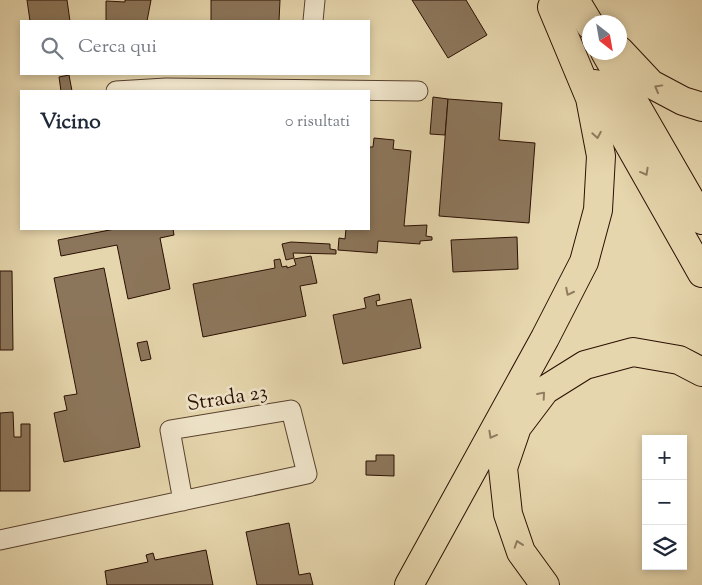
<!DOCTYPE html>
<html lang="it">
<head>
<meta charset="utf-8">
<style>
  body { margin:0; font-family:"Sorts Mill Goudy",serif; background:#f6f6f7; color:#1f2937 }
  .controls { position:absolute; right:15px; bottom:15px; display:grid; overflow:hidden; border-radius:0px; box-shadow:0 2px 8px #0003 }
  .controls button { width:45px; height:45px; display:grid; place-items:center; padding:0; border:0; border-bottom:1px solid #e0e1e3; background:#fff; color:#1f2937; font:25px sans-serif }
  .compass { position:absolute; left:582px; top:15px; width:45px; height:45px; border-radius:50%; background:#fff; box-shadow:0 2px 8px #0003; rotate:149deg }
  .list { margin:0; padding:0; list-style:none }
  h2 { display:flex; justify-content:space-between; align-items:center; height:65px; margin:0; padding:0 20px; font-size:21px }
  h2 small { font-size:16px; font-weight:400; color:#747a83 }
  .icon { flex:none; width:28px; height:28px; fill:none; stroke:currentColor; stroke-width:2; stroke-linecap:round; stroke-linejoin:round }
  .map { position:relative; flex:none; width:702px; height:585px; overflow:hidden }
  .search { position:absolute; background:#fff; box-shadow:0 2px 8px #0003; left:20px; top:20px; width:350px; height:55px; display:flex; align-items:center; gap:12px; box-sizing:border-box; padding:0 18px; border-radius:0px; color:#747a83; font-size:19px }
  .panel { position:absolute; background:#fff; box-shadow:0 2px 8px #0003; left:20px; top:90px; width:350px; height:140px; border-radius:0px }
  .map>svg:first-child { display:block }
  .building { fill:#8c765b; stroke:#2a0f02 }
  .lines { fill:none; stroke-linecap:round; stroke-linejoin:round }
  .street-casing { stroke:#59412d; stroke-width:21 }
  .highway-casing { stroke:#2a0f02; stroke-width:30 }
  .street { stroke:#efe4ca; stroke-width:19 }
  .highway { stroke:#e6d6ad; stroke-width:28 }
  .oneway { stroke:#917c60 }
  .labels { text-anchor:middle; stroke-width:5; stroke-linejoin:round; paint-order:stroke }
  .street-label { font-size:21px; fill:#2a0f02; stroke:#efe4ca }
</style>
</head>
<body>
<div class="map">
<svg width="702" height="585" viewBox="0 0 702 585">
  <rect width="100%" height="100%" fill="#e6d6ad"/>
  <filter id="stains"><feTurbulence type="fractalNoise" baseFrequency=".004" numOctaves="4"/><feColorMatrix values="0 0 0 0 .2 0 0 0 0 .09 0 0 0 0 .02 0 0 0 .5 -.17"/></filter>
  <radialGradient id="worn" r=".72"><stop offset=".6" stop-color="#630" stop-opacity="0"/><stop offset="1" stop-color="#630" stop-opacity=".3"/></radialGradient>
  <!-- building -->
  <g class="building">
    <path d="M27 0H67L70 21H30Z"/>
    <path d="M125 0H151L147 21H106V1L125 2Z"/>
    <path d="M211 0H280L279 21H211Z"/>
    <path d="M412 0H466L487 35 448 58Z"/>
    <path d="M69 75 72 91H61L59 77Z"/>
    <path d="M433 97 448 99 445 135 430 134Z"/>
    <path d="M448 99 502 103 499 140 535 143 529 223 439 216Z"/>
    <path d="M374 138 394 140 393 149 411 151 404 226 427 225 426 236 432 237V240L420 241V244L378 241 377 253 338 250 339 238 345 239 346 229H369V147H373Z"/>
    <path d="M115 229H173L174 235 160 238 170 289 128 299 117 245 61 256 58 240Z"/>
    <path d="M517 237 518 269 453 272 451 240Z"/>
    <path d="M291 242 330 244V249L336 250V254L293 253 294 258 286 260 282 244Z"/>
    <path d="M311 256 317 283 300 286 306 316 203 337 193 284 275 268 274 260 280 259 282 267 287 266V268L296 265 294 259Z"/>
    <path d="M104 268 140 447 64 462 54 413 67 410 64 396 77 394 54 278Z"/>
    <path d="M0 271H12L13 350H0Z"/>
    <path d="M379 294 380 300 376 301 377 306 411 299 421 348 343 364 333 315 366 308 364 298Z"/>
    <path d="M147 341 151 359 141 361 137 343Z"/>
    <path d="M13 412 14 437H21V424H30V491H0V413Z"/>
    <path d="M376 455H394V476L366 475V461H376Z"/>
    <path d="M289 523 299 575 310 573 313 585H257L246 532Z"/>
    <path d="M206 550 213 585H107L105 571 148 562 146 555 153 553 155 560Z"/>
  </g>
  <g class="lines">
    <defs>
      <g id="street">
        <path d="M313 21 315 0"/>
        <path d="M116 91 166 88 418 91"/>
        <path d="M0 540 307 474 291 410 170 430 183 501"/>
      </g>
      <g id="highway">
        <path d="M575 0 590 25"/>
        <path d="M620 51 651 84 683 101 702 107"/>
        <path d="M605 52 702 220"/>
        <path d="M595 84 702 273"/>
        <path d="M409 585 545 338 584 262 598 210 601 156 590 98 552 7"/>
        <path d="M545 585 521 552 508 514 503 468 517 427 545 390 585 365 633 352 679 360 702 372"/>
      </g>
    </defs>
    <!-- street casing -->
    <use href="#street" class="street-casing"/>
    <!-- highway casing -->
    <use href="#highway" class="highway-casing"/>
    <!-- street -->
    <use href="#street" class="street"/>
    <!-- highway -->
    <use href="#highway" class="highway"/>
  </g>
  <!-- one-way arrows -->
  <defs><path id="oneway-chevron" d="M-2-3.5L2.5 0L-2 3.5" fill="none" stroke-width="1.6" stroke-linecap="round" stroke-linejoin="round" transform="scale(1.25)"/></defs>
  <g class="oneway">
    <use href="#oneway-chevron" transform="translate(658 88) rotate(-151)"/>
    <use href="#oneway-chevron" transform="translate(597 135) rotate(80)"/>
    <use href="#oneway-chevron" transform="translate(645 172) rotate(61)"/>
    <use href="#oneway-chevron" transform="translate(569 292) rotate(117)"/>
    <use href="#oneway-chevron" transform="translate(542 395) rotate(-49)"/>
    <use href="#oneway-chevron" transform="translate(492 435) rotate(119)"/>
    <use href="#oneway-chevron" transform="translate(518 544) rotate(-109)"/>
  </g>
  <g class="labels">
    <!-- street labels -->
    <g class="street-label">
      <text transform="translate(227 397) rotate(-9)" y="7">Strada 23</text>
    </g>
  </g>
  <rect width="100%" height="100%" filter="url(#stains)"/>
  <rect width="100%" height="100%" fill="url(#worn)"/>
</svg>
<div class="controls">
<button>+</button>
<button>−</button>
<button><svg class="icon" aria-label="layers" viewBox="0 0 24 24"><path d="M12 4l9 5-9 5-9-5zM3 14l9 5 9-5"/></svg></button>
</div>
<svg class="compass" viewBox="-18 -18 36 36"><path d="M0-13l5 13h-10z" fill="#e53935"/><path d="M0 13l5-13h-10z" fill="#747a83"/></svg>
<div class="search"><svg class="icon" aria-label="search" viewBox="0 0 24 24"><circle cx="10" cy="10" r="6"/><path d="M15 15l6 6"/></svg>Cerca qui</div>
<section class="panel">
<h2>Vicino<small>0 risultati</small></h2>
<ul class="list">
</ul>
</section>
</div>
</body>
</html>
